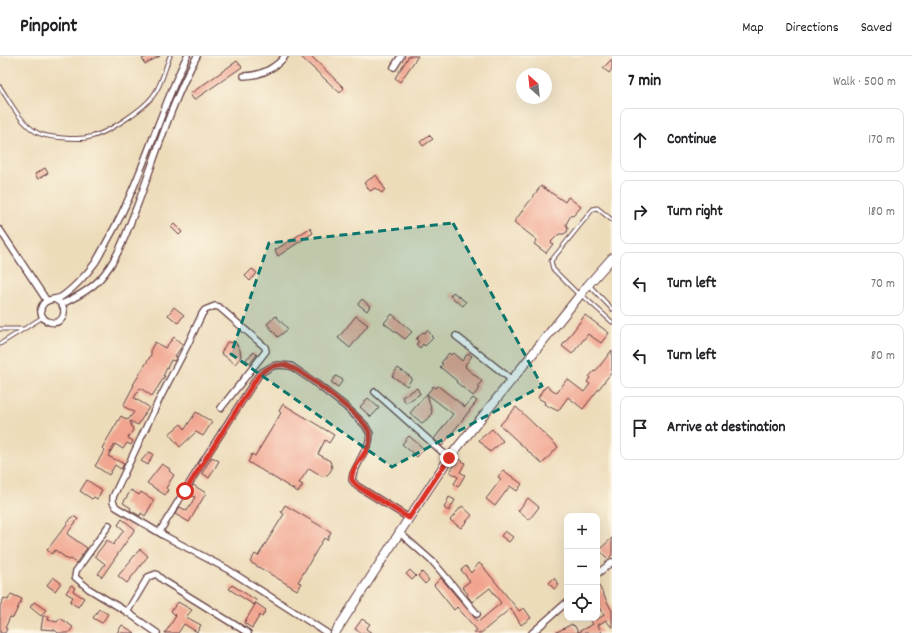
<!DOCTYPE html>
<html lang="en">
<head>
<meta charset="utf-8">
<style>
  body { margin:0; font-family:Dekko,sans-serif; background:#f2f2f2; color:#202124 }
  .controls { position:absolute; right:12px; bottom:12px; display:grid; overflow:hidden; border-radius:8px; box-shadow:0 4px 16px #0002 }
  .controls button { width:36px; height:36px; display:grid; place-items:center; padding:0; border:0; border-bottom:1px solid #e0e0e0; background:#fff; color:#202124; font:20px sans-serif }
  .compass { position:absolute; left:516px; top:12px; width:36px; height:36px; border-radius:50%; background:#fff; box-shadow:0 4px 16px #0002; rotate:333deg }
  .stop { position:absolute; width:12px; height:12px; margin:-9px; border:3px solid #d93025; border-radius:50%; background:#fff }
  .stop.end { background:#d93025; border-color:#fff; box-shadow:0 1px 4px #0008 }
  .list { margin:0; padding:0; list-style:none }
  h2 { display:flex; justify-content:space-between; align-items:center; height:52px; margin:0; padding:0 16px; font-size:17px }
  h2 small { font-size:13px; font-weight:400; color:#757577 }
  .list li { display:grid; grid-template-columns:26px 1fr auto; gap:12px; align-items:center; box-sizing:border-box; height:64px; margin:0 8px 8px; padding:0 8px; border:1px solid #e0e0e0; border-radius:8px }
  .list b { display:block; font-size:15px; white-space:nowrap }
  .list em { font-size:13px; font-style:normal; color:#757577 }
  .icon { flex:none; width:22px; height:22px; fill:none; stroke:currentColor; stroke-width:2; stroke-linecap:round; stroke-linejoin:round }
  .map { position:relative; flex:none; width:612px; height:577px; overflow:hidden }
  header { display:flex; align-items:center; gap:24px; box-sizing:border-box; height:56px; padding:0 20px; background:#fff; border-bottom:1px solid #e0e0e0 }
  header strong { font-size:19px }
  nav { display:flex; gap:22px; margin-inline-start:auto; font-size:14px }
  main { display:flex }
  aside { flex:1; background:#fff }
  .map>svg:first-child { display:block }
  .building { fill:#f1a590 }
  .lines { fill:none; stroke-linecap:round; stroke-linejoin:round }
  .lane-casing { stroke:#623b40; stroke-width:5 }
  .street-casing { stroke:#623b40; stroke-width:8 }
  .secondary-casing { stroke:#623b40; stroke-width:10 }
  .lane { stroke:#fff; stroke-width:3 }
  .street { stroke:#fff; stroke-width:5.5 }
  .secondary { stroke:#fff; stroke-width:8 }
  .route { stroke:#d93025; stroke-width:5 }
  .marked { fill:#0f766e; fill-opacity:0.2; stroke:#0f766e; stroke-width:3; stroke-dasharray:8 5; stroke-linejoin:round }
</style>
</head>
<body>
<header>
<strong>Pinpoint</strong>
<nav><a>Map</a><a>Directions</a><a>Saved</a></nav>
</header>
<main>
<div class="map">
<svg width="612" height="577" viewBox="0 0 612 577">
  <rect width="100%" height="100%" fill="#fcf5e5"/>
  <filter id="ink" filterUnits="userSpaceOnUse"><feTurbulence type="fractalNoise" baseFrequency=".025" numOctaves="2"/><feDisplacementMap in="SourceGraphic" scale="8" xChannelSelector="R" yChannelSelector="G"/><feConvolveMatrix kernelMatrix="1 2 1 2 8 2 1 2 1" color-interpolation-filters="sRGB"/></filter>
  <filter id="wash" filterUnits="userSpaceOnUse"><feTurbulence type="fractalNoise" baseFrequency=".012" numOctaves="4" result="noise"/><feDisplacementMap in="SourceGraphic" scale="16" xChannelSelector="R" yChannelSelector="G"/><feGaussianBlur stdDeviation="0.9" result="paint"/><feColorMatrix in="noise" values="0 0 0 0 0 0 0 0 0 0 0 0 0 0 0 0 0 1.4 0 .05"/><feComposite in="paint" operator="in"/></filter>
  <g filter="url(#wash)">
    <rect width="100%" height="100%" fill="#eddcba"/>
    <g id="blocks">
      <!-- building -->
      <g class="building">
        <path d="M148 0H160L145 8 142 3Z"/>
        <path d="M300 0H311L344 32 340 37Z"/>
        <path d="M409 0H418L400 26 395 22Z"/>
        <path d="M612 3V13L609 17 603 12Z"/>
        <path d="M237 5 242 11 194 44 190 38Z"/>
        <path d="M429 79 433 83 423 90 420 86Z"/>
        <path d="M45 112 48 117 38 123 35 118Z"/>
        <path d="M376 119 385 133 382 137 375 132 370 135 364 127Z"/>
        <path d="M541 130 565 146 568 141 581 151 573 160 571 159 566 168 568 173 567 176 564 178H559L551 186 553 188 546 197 534 188 537 184 514 166Z"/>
        <path d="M174 168 182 176 179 179 171 171Z"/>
        <path d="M310 172 313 177 278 200 275 194Z"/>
        <path d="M252 213 257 217 250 225 245 220Z"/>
        <path d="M453 236 466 246 463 250 450 240Z"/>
        <path d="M362 243 370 250 367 255 358 248Z"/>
        <path d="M174 251 184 259 178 267 168 259Z"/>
        <path d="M392 258 412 276 405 283 384 267Z"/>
        <path d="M585 259 609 277 601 287 588 278 572 298 562 290Z"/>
        <path d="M276 260 288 273 278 281 267 268Z"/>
        <path d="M356 260 368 269 350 292 338 282Z"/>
        <path d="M427 274 432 279 431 280 433 282 425 290 423 288 420 292 416 288 419 286 416 283 423 276 425 277Z"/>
        <path d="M174 281 183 289 175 300 177 301 174 305 171 304 163 320H165L152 340 140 332 134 342 149 351 138 369 130 365 133 374 128 382 133 385 131 389 127 387 123 393 115 388 108 400 124 408 121 413 115 409 109 419 95 410 105 394 102 392 121 360 128 364 134 356 123 350 134 329H133L151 299V293L155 286 165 292Z"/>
        <path d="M227 286 236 287 240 294 241 301 235 308 221 297Z"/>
        <path d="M612 294V316L583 353 568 341 558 355 544 348 545 346 538 342 543 333H544L547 330 557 337 567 323 584 336 590 328 587 326 590 322 589 321 594 315 595 316Z"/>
        <path d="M254 296 257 299 250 307 246 303Z"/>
        <path d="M449 297 451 299 453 297 462 305 468 297 472 300 465 309 466 310 465 311 482 325 478 330 480 332 473 340 456 326 457 325 440 311 443 308 441 307Z"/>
        <path d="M398 312 412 322 407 330 392 320Z"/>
        <path d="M336 320 343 324 338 331 331 326Z"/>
        <path d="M433 330 436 332 438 330 465 351 473 342 477 345 442 390 434 383 453 358 427 338 432 356 430 361 422 367 410 357 432 332Z"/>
        <path d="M417 332 420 338 406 347 402 341Z"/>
        <path d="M368 342 379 352 371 361 360 351Z"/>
        <path d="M283 348 334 379 329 387 325 384 318 398 330 405 332 412 330 416 327 419 322 420 309 412 299 427 303 429 298 436 248 406 252 398 255 400 281 357 279 355Z"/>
        <path d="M516 351 558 391 542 408 500 369Z"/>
        <path d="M196 356 212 366 203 380 196 376 180 391 169 378 181 368 185 373Z"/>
        <path d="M492 373 503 385 490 396 479 384Z"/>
        <path d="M409 380 424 393 417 401 402 388Z"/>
        <path d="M149 396 153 398 148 409 141 405Z"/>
        <path d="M212 401 219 405 209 422 202 417Z"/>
        <path d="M459 403 465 407 460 416 465 419 458 431 454 428 458 421 450 416Z"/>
        <path d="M162 408 170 413 169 415 174 419 166 432 168 434 165 439 147 427Z"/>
        <path d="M503 414 522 428 517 435 510 430 495 450 486 443 501 423 498 421Z"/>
        <path d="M87 424 102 434 97 443 94 441 92 443 80 435Z"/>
        <path d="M193 429 206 437 189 466 175 458 180 451 187 455 195 441 188 438Z"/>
        <path d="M131 434 139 439 141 436 154 444 145 460 141 457 140 460 130 454 131 452 123 447Z"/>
        <path d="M449 441 455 444 449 455 444 452Z"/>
        <path d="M528 442 539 451 529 464 518 455Z"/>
        <path d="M285 449 331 476 327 484 324 482 298 526 301 527 297 534 250 506 255 498 258 500 284 458 281 456Z"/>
        <path d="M462 450 472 459 461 472 450 464Z"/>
        <path d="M73 460 78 463 67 478 87 492 76 507 71 503 69 504 55 494 52 498 47 494Z"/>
        <path d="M122 463 135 473 102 521 98 518 105 508 95 500 107 484 113 489 124 474 118 469Z"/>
        <path d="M505 475 513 481 509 486 501 480Z"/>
        <path d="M612 482V499L608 503 599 494Z"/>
        <path d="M140 493 148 500 127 527 118 520Z"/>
        <path d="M479 507 485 512V513L519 555 524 552 531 562 521 569 511 552 481 577H473L477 574 457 551 454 554 434 529 441 522 478 566 501 547 490 532 472 546 467 539 468 538 462 531 470 525 461 514 466 510 471 517Z"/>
        <path d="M410 514 416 520 412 524 406 518Z"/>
        <path d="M422 516 429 524 425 528 418 520Z"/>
        <path d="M53 521 61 527 55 535 47 529Z"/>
        <path d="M554 522 559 529 554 533 549 527Z"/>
        <path d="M597 526 612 555V572L606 564 598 569 602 577H555L572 568 573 570 574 569 578 576 593 568 589 562H595L596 564 604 559 597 544Z"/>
        <path d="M71 529 75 532 73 535 84 542 78 551 70 546 73 541 66 537Z"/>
        <path d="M232 529 256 544 254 549 229 533Z"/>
        <path d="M11 538 22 543 13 562 10 561 5 572 7 573 5 577H0V550L4 542 8 544Z"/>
        <path d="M34 546 46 554 41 560 30 551Z"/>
        <path d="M178 546 192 554 186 561 201 569 197 576 184 568 178 577H165L176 560 171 555Z"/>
        <path d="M256 547 266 554 262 561 260 559 252 572 244 567Z"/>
        <path d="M99 553 108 558 102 567 93 562Z"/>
        <path d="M43 560H49L48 564 57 566 60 562 73 571 69 577H58L55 574 41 573Z"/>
        <path d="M362 563 370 568 366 573 372 577H361L355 573Z"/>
        <path d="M122 569 135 577H117Z"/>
      </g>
    </g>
  </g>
  <g filter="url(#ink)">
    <use href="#blocks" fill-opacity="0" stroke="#623b40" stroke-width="1"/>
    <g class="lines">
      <defs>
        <g id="lane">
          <path d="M0 31C10 46 20 66 36 76 45 82 80 84 90 81 108 77 146 52 155 37 162 27 165 12 170 0"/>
          <path d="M590 230 612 253"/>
          <path d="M579 239 553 213 551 205 593 153 597 152 612 164"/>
          <path d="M582 239 612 266"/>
          <path d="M0 273H22"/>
          <path d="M0 288 43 261"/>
        </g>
        <g id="street">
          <path d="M394 11 401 0"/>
          <path d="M244 20C259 20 275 13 285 0"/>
          <path d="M0 174 47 245"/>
          <path d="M56 244C70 251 64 270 50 266 41 264 38 253 44 247 49 242 55 244 61 241 72 234 87 218 95 207 100 199 105 189 110 180 142 123 158 59 187 0"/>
          <path d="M62 248C76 241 90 234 100 223 119 202 127 175 137 150 156 100 171 47 197 0"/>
          <path d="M456 280 512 324"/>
          <path d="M375 336 449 402"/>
          <path d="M109 469 76 515 75 521 89 533 127 556 157 577"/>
          <path d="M400 477 434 507 477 558"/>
          <path d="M163 479 116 451 113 446V441L159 344 187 290 202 258 205 254 215 250 219 251 265 291 266 295 221 352"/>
          <path d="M597 518 612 506"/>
          <path d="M127 556 148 521 156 518 164 525 248 577"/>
          <path d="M327 577 227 513 163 479 160 475 202 407 258 320 262 316 273 310 278 309 291 310 313 325 345 350 365 369 370 378 369 386 353 418 352 424 357 430 409 462"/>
          <path d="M532 577 567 546"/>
        </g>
        <path id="secondary" d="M335 577 409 462 449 402 588 229 612 202"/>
      </defs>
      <!-- lane casing -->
      <use href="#lane" class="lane-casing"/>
      <!-- street casing -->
      <use href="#street" class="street-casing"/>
      <!-- secondary casing -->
      <use href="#secondary" class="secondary-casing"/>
      <!-- lane -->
      <use href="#lane" class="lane"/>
      <!-- street -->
      <use href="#street" class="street"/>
      <!-- secondary -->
      <use href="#secondary" class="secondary"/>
    </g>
  </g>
  <g class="lines" filter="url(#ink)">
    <!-- route -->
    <path class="route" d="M185 435 258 320C265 313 275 308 285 309 299 311 356 357 365 369 367 372 370 377 370 380 372 395 349 411 352 424L357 430 409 462 449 402"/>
  </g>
  <!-- marked area -->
  <path class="marked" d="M453 167 542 330 392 411 231 298 269 187Z"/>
</svg>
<div class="controls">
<button>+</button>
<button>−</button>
<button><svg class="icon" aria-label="locate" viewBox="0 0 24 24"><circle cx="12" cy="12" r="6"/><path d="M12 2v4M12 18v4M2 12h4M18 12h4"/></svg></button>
</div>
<svg class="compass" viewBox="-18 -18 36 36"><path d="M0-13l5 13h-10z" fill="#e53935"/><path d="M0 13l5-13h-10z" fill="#757577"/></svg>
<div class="stop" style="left:185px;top:435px"></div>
<div class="stop end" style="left:449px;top:402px"></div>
</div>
<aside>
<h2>7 min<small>Walk · 500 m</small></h2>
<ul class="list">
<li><svg class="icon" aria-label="ahead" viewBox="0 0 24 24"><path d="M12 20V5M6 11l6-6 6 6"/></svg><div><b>Continue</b></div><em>170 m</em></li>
<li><svg class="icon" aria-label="right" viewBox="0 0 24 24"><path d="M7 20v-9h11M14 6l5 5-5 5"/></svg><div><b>Turn right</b></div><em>180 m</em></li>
<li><svg class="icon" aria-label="left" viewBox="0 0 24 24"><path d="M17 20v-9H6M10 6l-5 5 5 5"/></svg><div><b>Turn left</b></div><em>70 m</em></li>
<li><svg class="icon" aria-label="left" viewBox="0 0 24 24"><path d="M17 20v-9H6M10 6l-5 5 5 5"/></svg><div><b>Turn left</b></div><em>80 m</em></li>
<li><svg class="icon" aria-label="arrive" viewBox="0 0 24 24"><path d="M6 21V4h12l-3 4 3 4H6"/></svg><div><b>Arrive at destination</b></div></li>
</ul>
</aside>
</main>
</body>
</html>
